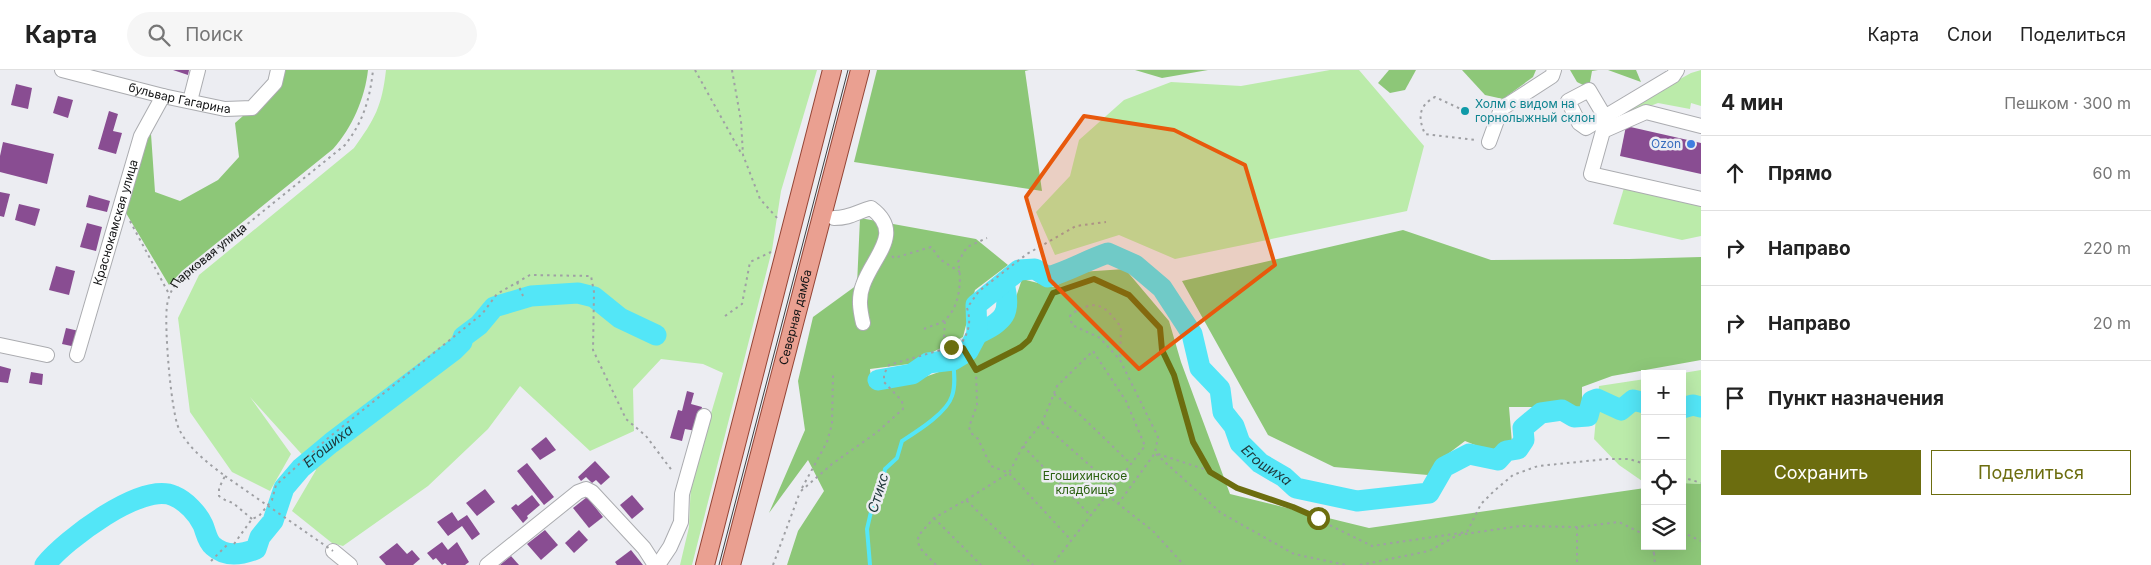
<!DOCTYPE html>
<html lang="ru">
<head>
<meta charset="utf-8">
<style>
  body { margin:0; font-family:Inter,sans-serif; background:#f6f6f6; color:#222 }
  .controls { position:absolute; right:15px; bottom:15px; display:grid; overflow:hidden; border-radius:0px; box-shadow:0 5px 20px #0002 }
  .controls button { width:45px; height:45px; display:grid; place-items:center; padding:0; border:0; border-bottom:1px solid #e0e0e0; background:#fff; color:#222; font:25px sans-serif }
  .stop { position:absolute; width:15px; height:15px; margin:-11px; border:4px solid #6c6d0f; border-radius:50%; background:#fff }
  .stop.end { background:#6c6d0f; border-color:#fff; box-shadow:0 1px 5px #0008 }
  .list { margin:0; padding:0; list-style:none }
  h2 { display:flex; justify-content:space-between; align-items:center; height:65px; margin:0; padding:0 20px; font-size:21px }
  h2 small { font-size:16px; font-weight:400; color:#767676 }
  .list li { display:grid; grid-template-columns:32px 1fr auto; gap:15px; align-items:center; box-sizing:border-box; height:75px; padding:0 20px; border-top:1px solid #e0e0e0 }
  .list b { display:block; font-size:19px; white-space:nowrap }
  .list em { font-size:16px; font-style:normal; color:#767676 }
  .actions { display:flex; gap:10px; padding:15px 20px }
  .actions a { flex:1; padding:11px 0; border:1px solid #6c6d0f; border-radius:0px; text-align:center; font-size:18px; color:#6c6d0f }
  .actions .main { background:#6c6d0f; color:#fff }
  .icon { flex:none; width:28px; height:28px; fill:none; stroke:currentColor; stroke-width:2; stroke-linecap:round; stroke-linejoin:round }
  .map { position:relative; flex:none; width:1701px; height:495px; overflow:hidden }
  header { display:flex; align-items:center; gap:30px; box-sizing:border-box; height:70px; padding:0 25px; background:#fff; border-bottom:1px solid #e0e0e0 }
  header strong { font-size:24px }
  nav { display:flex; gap:28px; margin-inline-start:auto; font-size:18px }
  .search { width:350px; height:45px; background:#f6f6f6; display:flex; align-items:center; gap:12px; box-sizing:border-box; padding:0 18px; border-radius:28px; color:#767676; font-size:19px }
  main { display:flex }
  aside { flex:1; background:#fff }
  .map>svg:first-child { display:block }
  .green { fill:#bbebaa }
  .forest { fill:#8dc778 }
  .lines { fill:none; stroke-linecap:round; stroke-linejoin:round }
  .stream { stroke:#53e6f7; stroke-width:4 }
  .river { stroke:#53e6f7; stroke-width:21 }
  .building { fill:#894d92 }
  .minor-casing { stroke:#abacb0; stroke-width:16 }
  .major-casing { stroke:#954536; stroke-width:20 }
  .path { stroke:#9fa0a4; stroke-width:2; stroke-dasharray:2.5 4; stroke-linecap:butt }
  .minor { stroke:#fff; stroke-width:14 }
  .major { stroke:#eaa091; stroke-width:18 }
  .tram { stroke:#3f4042; stroke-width:1 }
  .path-bridge { stroke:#9fa0a4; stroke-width:2; stroke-dasharray:2.5 4; stroke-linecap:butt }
  .route { stroke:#6c6d0f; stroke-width:6 }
  .marked { fill:#e8590c; fill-opacity:0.2; stroke:#e8590c; stroke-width:4; stroke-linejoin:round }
  .culture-dot { fill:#0f9aa8; stroke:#ecedf2; stroke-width:2 }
  .shop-dot { fill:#3f7fe0; stroke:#ecedf2; stroke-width:2 }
  .labels { text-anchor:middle; stroke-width:5; stroke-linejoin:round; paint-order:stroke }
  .street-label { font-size:12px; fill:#121314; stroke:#ecedf2 }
  .culture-label { font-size:12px; fill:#0d838f; stroke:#ecedf2; text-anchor:start }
  .shop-label { font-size:12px; fill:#366cbe; stroke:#ecedf2; text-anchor:end }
  .park-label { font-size:12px; fill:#2a600f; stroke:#ecedf2 }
  .water-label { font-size:14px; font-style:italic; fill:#1f373a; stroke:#ecedf2 }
</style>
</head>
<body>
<header>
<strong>Карта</strong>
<div class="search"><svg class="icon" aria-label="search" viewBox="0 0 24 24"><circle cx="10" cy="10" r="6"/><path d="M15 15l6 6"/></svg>Поиск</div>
<nav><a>Карта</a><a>Слои</a><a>Поделиться</a></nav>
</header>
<main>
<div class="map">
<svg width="1701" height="495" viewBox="0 0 1701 495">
  <rect width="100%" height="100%" fill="#ecedf2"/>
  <!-- green -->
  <g class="green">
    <path d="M386 0H817L781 121 772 180 692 495H680L689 457 691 411 723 303 703 294 661 289 633 319 634 361 590 381 520 316 488 359 428 416 343 476 332 473 292 441 316 400 250 327 291 384 270 421 232 402 190 342 178 248 199 205 354 78C375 49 382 36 386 0Z"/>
    <path d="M1330 0H1359L1424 76 1407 141 1175 189 1119 165 1055 185 1036 142 1070 106 1079 70 1124 30 1171 12 1241 16Z"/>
    <path d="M1701 0V36L1691 33 1690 39 1658 33 1627 45 1624 40 1691 3Z"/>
    <path d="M1624 118 1701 135V166L1682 170 1613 154Z"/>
    <path d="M1701 300V414L1682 413V304H1677Z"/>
    <path d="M1645 309V413L1619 395 1594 369 1599 316Z"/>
  </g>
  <!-- forest -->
  <g class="forest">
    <path d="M279 0H368C365 28 352 58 333 79L182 201 169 215 120 133 141 66 166 30 151 64 155 122 180 131 218 110 239 87 235 53 252 38Z"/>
    <path d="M877 0H1029L1025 1 1042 121 854 92Z"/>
    <path d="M1135 0H1208L1162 8Z"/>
    <path d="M1389 0H1416L1405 20 1390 23 1378 13Z"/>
    <path d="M1462 0H1536L1533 7 1503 29 1485 25Z"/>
    <path d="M1570 0H1598L1592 1 1589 18 1577 12Z"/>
    <path d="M1608 0H1636L1641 12Z"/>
    <path d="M860 148 976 169 1008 195 975 220 963 267 909 294 870 299 872 317 905 314 956 296 973 284 988 265 1002 256 1012 239 1022 209 1054 217 1080 202 1125 199 1169 251 1181 292 1230 424 1369 458 1645 418V476H1682V413L1701 414V495H787L798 461 824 421 808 390 769 443 805 360 798 311 813 247 857 215Z"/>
    <path d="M1403 160 1491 190 1629 189 1701 187V290L1612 306 1582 317V337H1509L1512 373 1495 383 1465 371 1436 393 1428 405 1334 397 1268 365 1182 211Z"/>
  </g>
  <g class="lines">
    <!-- stream -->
    <path class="stream" d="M870 495 867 459 874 429 883 409 885 399 897 388 902 371C916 362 947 343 952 326 956 315 954 301 953 290"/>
    <!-- river -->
    <g class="river">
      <path d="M977 264C1004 251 1012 244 1004 214"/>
      <path id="s1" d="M878 310 912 304 928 293 953 290 968 281 977 264 976 235 1019 200 1035 199 1048 207C1069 201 1087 190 1108 183L1135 195 1162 218 1192 264 1200 298 1220 319 1223 342 1234 356 1240 373 1260 393 1284 407 1296 418 1357 431 1429 423 1444 397 1469 384 1498 390 1506 381 1518 379 1524 370 1523 358 1541 343 1562 340 1574 347 1588 346 1592 331 1597 329 1621 340 1633 330 1645 333"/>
      <path d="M1682 338 1693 335 1701 337"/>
      <path id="s2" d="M45 495C65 470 142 411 174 426 186 431 198 444 203 455 206 462 207 471 213 476 225 487 241 485 256 479L260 467 273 451 284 418 301 398 331 373 454 280 462 272 463 267 479 255 494 237 531 226 578 223 594 227 620 248 656 265"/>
    </g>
  </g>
  <!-- building -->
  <g class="building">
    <path d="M173 0H189L188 5Z"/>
    <path d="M16 14 32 18 28 39 11 35Z"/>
    <path d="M58 26 73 30 68 48 53 43Z"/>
    <path d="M109 41 118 44 113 61 122 63 116 84 98 79Z"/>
    <path d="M1626 56 1701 73V104L1620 86Z"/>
    <path d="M3 72 54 84 47 114 0 102V86Z"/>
    <path d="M0 122 10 124 4 147 0 146Z"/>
    <path d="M89 125 110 131 107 142 86 137Z"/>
    <path d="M19 134 40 139 35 156 15 150Z"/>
    <path d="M87 153 102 157 96 181 80 177Z"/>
    <path d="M56 196 75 201 69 225 49 220Z"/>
    <path d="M66 258 79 261 76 277 62 274Z"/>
    <path d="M0 296 11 299 8 313 0 312Z"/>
    <path d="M31 302 43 304 42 315 29 313Z"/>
    <path d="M687 321 694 323 691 334 702 337 696 361 685 359 682 371 670 368 678 340 682 341Z"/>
    <path d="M546 367 556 380 540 390 531 379Z"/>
    <path d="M595 391 610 407 601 415 596 410 592 413 586 407 581 411 578 407Z"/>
    <path d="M527 393 554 427 544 435 517 401Z"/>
    <path d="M485 419 495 432 477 446 466 433Z"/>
    <path d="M532 425 540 435 527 446 528 448 523 453 511 438 516 434 518 436Z"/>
    <path d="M632 425 644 439 632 449 620 435Z"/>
    <path d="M587 427 603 447 589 458 573 438Z"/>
    <path d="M452 442 458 451 467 445 480 464 472 470 462 456 448 466 437 452Z"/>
    <path d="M545 460 558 475 541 490 527 474Z"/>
    <path d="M579 460 588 470 574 483 565 473Z"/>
    <path d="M442 472 448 480 457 472 469 492 465 495H447L445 493 442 495 436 488 433 490 427 483Z"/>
    <path d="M397 473 407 484 412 480 420 489 413 495H386L379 487Z"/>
    <path d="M631 480 643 495H617L615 492Z"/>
    <path d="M511 486 519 495H500Z"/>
  </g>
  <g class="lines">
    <defs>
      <g id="minor">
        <path id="s4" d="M62 0 163 26 225 39 252 38 275 13 278 0"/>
        <path d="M190 31 198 0"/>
        <path d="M1605 47 1589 20 1568 31 1579 53 1586 58 1673 6 1677 0"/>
        <path d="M1701 56 1646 42 1603 61 1591 104 1701 129"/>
        <path d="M1489 72 1501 39 1552 6 1554 0"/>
        <path d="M834 148C851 148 856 142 871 138 905 163 873 186 863 215 858 228 860 240 863 253"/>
        <path d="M0 275 47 285"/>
        <path id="s5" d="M77 285 141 66 163 26"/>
        <path d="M333 481 350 495"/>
        <path d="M487 495 578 422 586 419 592 422 644 478 655 495"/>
        <path d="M658 495 670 477 681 452 682 424 704 346"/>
      </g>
      <g id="major">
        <path d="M705 495 832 0"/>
        <path id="s6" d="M731 495 860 0"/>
      </g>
    </defs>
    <!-- minor casing -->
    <use href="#minor" class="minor-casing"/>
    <!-- major casing -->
    <use href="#major" class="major-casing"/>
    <!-- path -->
    <g class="path">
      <path d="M695 0 741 83"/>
      <path d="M732 0 741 51 743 85 760 129 778 149"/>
      <path d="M1465 41 1435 27C1418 36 1418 48 1425 64L1476 70"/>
      <path d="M130 151 169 224"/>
      <path d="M892 186 894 188 931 177 941 190 960 202"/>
      <path d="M517 212 523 226"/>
      <path d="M725 246 742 234 750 192 771 182"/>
      <path d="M924 259C930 256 941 254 946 249 960 236 962 209 958 192L967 177 987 168"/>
      <path d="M944 267 945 250"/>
      <path d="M959 277C968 264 972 253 967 238L979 221 1027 184 1076 156 1106 152"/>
      <path d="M976 300 1021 277 1029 270 1053 223 1094 209 1129 225 1160 259 1162 280 1174 305 1193 372 1210 402 1237 418 1293 437 1372 476 1467 462 1481 434 1494 421 1513 405 1538 396 1607 389H1629L1645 394"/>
      <path d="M1054 324 1078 343 1131 394"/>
      <path d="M1042 353 1113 416"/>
      <path d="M1023 376 1090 445"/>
      <path d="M1156 384 1221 443 1294 484 1346 495"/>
      <path d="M1158 384 1210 401"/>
      <path d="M1682 407 1701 413"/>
      <path d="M802 418 827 372 832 354 833 305"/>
      <path d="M801 421 832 394 876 363 903 339 902 331 884 312V304L889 295 951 277 963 278 976 300 977 335 969 357 971 363 978 369 991 396 1009 403 1071 470"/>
      <path d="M1107 425 1153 461 1184 495"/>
      <path d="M966 430 1009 403 1023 376 1042 353 1057 316 1093 281 1126 331 1145 376 1052 495"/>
      <path d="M1118 434 1155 383 1158 367 1120 290 1100 268 1072 255 1070 246C1076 240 1080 239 1088 236 1104 232 1112 246 1121 257L1120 290"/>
      <path d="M934 448 981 495"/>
      <path id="s3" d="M252 449 233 433 225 430 219 426V418L225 406C209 394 188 378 179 359 171 343 164 255 167 236 168 226 172 220 177 211L345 75C363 52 370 29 373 0"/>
      <path d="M1577 457V495"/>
      <path d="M1682 462 1701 471"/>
      <path d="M234 474 252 449 259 446 272 430 276 415 327 369 482 244 497 224 530 205 591 206 594 222 593 280 626 349 646 366 673 402"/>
      <path d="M1650 476 1654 483 1661 476"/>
      <path d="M1654 483 1655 495"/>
      <path d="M211 491 229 473"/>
      <path d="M773 495 800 422"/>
      <path d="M936 495 919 477 918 466 934 448 966 430 1033 495"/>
      <path d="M1360 495 1429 481 1458 465 1520 456 1577 457 1619 452 1643 464 1645 468"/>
    </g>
    <!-- minor -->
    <use href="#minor" class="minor"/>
    <!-- major -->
    <use href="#major" class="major"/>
    <!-- tram -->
    <path class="tram" d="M719 495 848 0"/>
    <!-- path-bridge -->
    <path class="path-bridge" d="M225 406 333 481"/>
  </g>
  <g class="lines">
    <!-- route -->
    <path class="route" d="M951 277 963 278 976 300 1021 277 1029 270 1053 223 1094 209 1129 225 1160 258 1162 280 1174 305 1193 372 1210 402 1237 418 1293 437 1318 448"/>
  </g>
  <!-- marked area -->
  <path class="marked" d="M1084 46 1174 60 1245 95 1275 195 1139 299 1050 210 1026 127Z"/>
  <!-- markers -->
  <circle class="culture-dot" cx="1465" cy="41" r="5"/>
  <circle class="shop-dot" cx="1691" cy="74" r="5"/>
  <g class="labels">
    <!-- street labels -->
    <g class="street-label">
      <text dy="4" stroke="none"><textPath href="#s4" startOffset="121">бульвар Гагарина</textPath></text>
      <text dy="4" stroke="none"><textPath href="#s5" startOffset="138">Краснокамская улица</textPath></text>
      <text dy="4" stroke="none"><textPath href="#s3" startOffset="320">Парковая улица</textPath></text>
      <text dy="4" stroke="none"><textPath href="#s6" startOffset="256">Северная дамба</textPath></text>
    </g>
    <!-- culture labels -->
    <g class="culture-label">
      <text x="1475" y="38">Холм с видом на<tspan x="1475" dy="14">горнолыжный склон</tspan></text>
    </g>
    <!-- shop labels -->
    <g class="shop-label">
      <text x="1681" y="78">Ozon</text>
    </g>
    <!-- park labels -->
    <g class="park-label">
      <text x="1085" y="410">Егошихинское<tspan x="1085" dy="14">кладбище</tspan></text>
    </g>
    <!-- water labels -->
    <g class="water-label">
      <text dy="5" stroke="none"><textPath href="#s2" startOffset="392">Егошиха</textPath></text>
      <text dy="5" stroke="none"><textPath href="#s1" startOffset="574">Егошиха</textPath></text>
      <text transform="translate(878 423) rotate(-73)" y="5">Стикс</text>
    </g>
  </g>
</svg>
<div class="controls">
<button>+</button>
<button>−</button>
<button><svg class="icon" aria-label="locate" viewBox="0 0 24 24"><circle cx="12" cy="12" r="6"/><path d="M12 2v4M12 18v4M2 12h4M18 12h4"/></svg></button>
<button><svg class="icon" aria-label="layers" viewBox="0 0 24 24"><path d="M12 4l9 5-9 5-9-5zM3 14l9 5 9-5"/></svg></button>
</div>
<div class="stop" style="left:1318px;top:448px"></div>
<div class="stop end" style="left:951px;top:277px"></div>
</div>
<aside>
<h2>4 мин<small>Пешком · 300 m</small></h2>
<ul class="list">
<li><svg class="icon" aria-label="ahead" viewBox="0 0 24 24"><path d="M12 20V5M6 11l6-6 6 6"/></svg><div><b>Прямо</b></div><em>60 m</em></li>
<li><svg class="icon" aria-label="right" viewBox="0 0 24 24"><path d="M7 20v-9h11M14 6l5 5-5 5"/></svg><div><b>Направо</b></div><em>220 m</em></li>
<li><svg class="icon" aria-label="right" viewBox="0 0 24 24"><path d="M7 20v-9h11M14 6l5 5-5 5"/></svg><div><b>Направо</b></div><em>20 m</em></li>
<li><svg class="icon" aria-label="arrive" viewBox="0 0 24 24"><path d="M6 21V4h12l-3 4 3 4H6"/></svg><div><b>Пункт назначения</b></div></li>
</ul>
<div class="actions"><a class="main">Сохранить</a><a>Поделиться</a></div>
</aside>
</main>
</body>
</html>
